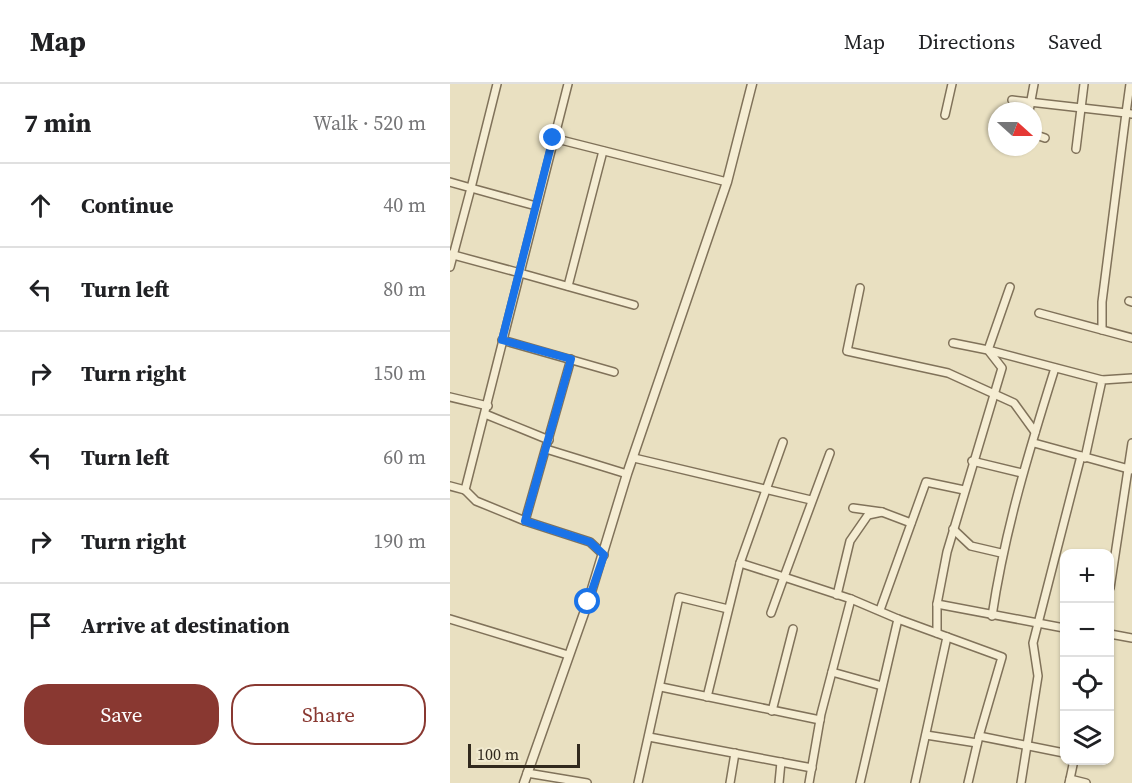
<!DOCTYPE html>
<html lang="en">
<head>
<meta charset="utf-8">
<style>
  body { margin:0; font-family:"Source Serif 4",serif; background:#f6f6f6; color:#202124 }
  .controls { position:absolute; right:18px; bottom:18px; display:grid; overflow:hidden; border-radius:12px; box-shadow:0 2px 4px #0004 }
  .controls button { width:54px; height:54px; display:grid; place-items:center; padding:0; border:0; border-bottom:2px solid #e0e0e0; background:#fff; color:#202124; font:30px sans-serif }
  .compass { position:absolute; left:538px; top:18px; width:54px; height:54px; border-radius:50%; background:#fff; box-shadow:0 2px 4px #0004; rotate:111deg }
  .scale { position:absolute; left:18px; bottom:15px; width:112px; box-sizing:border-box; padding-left:6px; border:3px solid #31291d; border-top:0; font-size:16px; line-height:21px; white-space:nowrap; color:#31291d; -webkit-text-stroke:4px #f1ead0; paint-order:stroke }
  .stop { position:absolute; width:18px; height:18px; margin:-14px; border:4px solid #1a73e8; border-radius:50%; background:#fff }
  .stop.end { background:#1a73e8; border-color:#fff; box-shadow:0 2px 6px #0008 }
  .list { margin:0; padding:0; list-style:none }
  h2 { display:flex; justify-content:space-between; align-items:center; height:78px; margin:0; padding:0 24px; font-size:26px }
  h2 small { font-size:20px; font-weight:400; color:#757577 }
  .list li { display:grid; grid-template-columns:39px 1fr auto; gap:18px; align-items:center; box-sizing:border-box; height:84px; padding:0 24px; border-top:2px solid #e0e0e0 }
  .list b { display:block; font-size:22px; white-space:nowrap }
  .list em { font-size:20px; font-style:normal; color:#757577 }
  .actions { display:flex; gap:12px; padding:18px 24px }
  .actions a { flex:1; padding:14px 0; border:2px solid #893831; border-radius:24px; text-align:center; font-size:21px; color:#893831 }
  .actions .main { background:#893831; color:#fff }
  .icon { flex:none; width:33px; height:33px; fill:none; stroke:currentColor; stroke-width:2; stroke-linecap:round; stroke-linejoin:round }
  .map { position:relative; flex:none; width:682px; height:699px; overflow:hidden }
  header { display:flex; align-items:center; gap:36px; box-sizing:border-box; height:84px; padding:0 30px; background:#fff; border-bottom:2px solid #e0e0e0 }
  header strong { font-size:28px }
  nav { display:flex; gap:33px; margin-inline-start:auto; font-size:21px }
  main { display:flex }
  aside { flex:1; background:#fff }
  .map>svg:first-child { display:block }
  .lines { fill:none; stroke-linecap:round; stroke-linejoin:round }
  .minor-casing { stroke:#80725a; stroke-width:10 }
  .tertiary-casing { stroke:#80725a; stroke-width:11 }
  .minor { stroke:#f5edd3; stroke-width:7 }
  .tertiary { stroke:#f5edd3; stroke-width:8 }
  .route { stroke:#1a73e8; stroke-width:8 }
</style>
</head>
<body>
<header>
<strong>Map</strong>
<nav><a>Map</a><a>Directions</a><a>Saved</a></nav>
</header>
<main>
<aside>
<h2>7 min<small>Walk · 520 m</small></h2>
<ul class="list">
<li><svg class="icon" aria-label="ahead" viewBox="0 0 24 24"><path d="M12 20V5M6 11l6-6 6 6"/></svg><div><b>Continue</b></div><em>40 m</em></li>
<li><svg class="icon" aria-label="left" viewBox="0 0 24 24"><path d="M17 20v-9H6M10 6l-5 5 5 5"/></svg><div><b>Turn left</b></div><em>80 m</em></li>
<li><svg class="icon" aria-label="right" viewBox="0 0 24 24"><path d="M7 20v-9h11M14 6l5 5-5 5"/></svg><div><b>Turn right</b></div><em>150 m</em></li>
<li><svg class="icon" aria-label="left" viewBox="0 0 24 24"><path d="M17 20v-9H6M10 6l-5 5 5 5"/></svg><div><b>Turn left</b></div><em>60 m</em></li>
<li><svg class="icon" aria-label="right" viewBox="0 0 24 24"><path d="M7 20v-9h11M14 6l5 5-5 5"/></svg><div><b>Turn right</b></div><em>190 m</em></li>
<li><svg class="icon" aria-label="arrive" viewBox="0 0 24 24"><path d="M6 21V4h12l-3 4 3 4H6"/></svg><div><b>Arrive at destination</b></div></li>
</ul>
<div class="actions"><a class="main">Save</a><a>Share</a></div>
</aside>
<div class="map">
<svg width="682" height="699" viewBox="0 0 682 699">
  <rect width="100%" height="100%" fill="#e9e0c1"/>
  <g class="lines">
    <defs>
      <g id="minor">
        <path d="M47 0 21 104 86 122"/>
        <path d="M118 0 70 189 184 221"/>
        <path d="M680 0 676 29 682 30"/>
        <path d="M562 16 676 29 652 218V246"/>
        <path d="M579 27 584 0"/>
        <path d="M495 31 502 0"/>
        <path d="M583 50 595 54"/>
        <path d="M103 54 277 98"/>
        <path d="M626 65 634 0"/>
        <path d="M0 98 21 104 0 183"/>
        <path d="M0 170 70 189 15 406 26 417 75 437 121 275"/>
        <path d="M118 202 153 67"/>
        <path d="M560 203 538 266 652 296"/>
        <path d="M410 204 397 267 498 289 564 319 585 348"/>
        <path d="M679 217 682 218"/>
        <path d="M589 229 682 254"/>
        <path d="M52 256 164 288"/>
        <path d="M503 259 538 266 552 284 497 468 487 520 614 544"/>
        <path d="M0 313 38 322"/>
        <path d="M35 330 99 356"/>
        <path d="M584 359 682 386"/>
        <path d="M96 365 177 390"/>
        <path d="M184 374 361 416"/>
        <path d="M635 374 652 296 682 294"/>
        <path d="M522 377 572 389"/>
        <path d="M0 402 15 406"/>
        <path d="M403 424 432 428 461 439"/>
        <path d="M75 437 140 458 154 471"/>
        <path d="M503 445 521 462 551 469"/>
        <path d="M290 479 334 493 380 369"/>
        <path d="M660 504 682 359"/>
        <path d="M387 511 400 457 418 431 432 428"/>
        <path d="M430 526 476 398 514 406"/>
        <path d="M321 529 334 493 401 515 448 535 410 699"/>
        <path d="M542 532C555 445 579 367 605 284"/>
        <path d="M0 535 118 571"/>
        <path d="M448 535 552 573 529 652"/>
        <path d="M487 549V520"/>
        <path d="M660 550 682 554"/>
        <path d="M382 588 432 602"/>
        <path d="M211 603 370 636"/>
        <path d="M257 613 290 479 333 358"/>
        <path d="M322 627 343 545"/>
        <path d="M476 651 527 659"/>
        <path d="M199 653 362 684"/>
        <path d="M77 689 137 699"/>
        <path d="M620 695 624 676"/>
        <path d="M188 699 229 513 278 525"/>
        <path d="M280 699 285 669"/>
        <path d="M329 699 331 678"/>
        <path d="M359 699 371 630 401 515"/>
        <path d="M465 699 497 553"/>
        <path d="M518 699 529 652 614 669"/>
        <path d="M571 699 588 592 583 559 631 372"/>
        <path d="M619 699 620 695 636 699"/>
      </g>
      <path id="tertiary" d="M74 699 138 518 177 390 277 98 302 0"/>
    </defs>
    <!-- minor casing -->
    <use href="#minor" class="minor-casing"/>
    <!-- tertiary casing -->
    <use href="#tertiary" class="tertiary-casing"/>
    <!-- minor -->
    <use href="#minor" class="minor"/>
    <!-- tertiary -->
    <use href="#tertiary" class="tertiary"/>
  </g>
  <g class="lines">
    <!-- route -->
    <path class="route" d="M103 54 52 256 121 275 75 437 140 458 154 471 138 518"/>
  </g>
</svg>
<div class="controls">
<button>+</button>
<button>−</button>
<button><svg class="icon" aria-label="locate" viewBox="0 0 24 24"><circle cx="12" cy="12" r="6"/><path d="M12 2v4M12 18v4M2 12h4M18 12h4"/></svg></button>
<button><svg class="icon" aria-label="layers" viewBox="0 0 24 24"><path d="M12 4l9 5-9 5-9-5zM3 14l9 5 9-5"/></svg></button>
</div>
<svg class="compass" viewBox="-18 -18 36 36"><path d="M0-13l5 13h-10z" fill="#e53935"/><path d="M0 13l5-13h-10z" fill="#757577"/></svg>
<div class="scale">100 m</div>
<div class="stop" style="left:138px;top:518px"></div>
<div class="stop end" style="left:103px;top:54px"></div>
</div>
</main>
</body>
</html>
